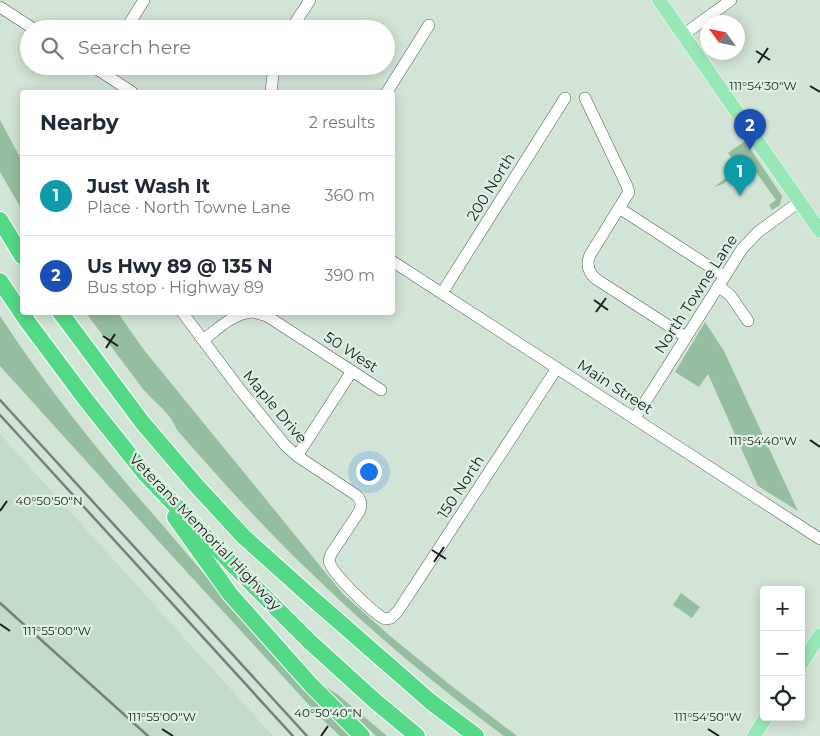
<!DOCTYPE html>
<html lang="en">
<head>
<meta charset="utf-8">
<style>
  body { margin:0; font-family:Montserrat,sans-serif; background:#f2f2f3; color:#1f2937 }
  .controls { position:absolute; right:15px; bottom:15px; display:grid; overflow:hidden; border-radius:5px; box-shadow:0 2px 12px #0003 }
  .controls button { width:45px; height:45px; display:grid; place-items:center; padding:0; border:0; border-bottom:1px solid #e0e1e3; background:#fff; color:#1f2937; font:25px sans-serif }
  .compass { position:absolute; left:700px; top:15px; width:45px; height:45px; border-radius:50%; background:#fff; box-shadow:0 2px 12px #0003; rotate:303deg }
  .you { position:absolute; left:368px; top:471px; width:18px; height:18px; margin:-12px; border:4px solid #fff; border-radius:50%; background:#1a73e8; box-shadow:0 0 0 8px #1a73e833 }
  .badge { display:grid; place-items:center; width:32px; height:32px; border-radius:50%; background:#a43796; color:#fff; font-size:16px; font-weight:700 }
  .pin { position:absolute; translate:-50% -41px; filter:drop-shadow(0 1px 2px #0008) }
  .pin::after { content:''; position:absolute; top:26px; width:18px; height:15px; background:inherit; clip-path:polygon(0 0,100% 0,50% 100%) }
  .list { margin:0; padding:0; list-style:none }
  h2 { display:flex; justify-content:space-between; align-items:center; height:65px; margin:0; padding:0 20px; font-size:21px }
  h2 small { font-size:16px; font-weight:400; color:#747a83 }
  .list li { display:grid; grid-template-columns:32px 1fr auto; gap:15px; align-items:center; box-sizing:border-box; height:80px; padding:0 20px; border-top:1px solid #e0e1e3 }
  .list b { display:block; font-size:19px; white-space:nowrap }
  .list p { margin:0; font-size:16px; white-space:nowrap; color:#747a83 }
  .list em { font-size:16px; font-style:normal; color:#747a83 }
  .icon { flex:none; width:28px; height:28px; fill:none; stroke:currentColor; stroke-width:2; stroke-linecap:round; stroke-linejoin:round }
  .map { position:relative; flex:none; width:820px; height:736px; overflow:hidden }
  .search { position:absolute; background:#fff; box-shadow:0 2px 12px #0003; left:20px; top:20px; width:375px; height:55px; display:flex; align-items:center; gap:12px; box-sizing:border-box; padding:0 18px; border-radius:28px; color:#747a83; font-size:19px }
  .panel { position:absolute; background:#fff; box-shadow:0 2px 12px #0003; left:20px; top:90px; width:375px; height:225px; border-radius:5px }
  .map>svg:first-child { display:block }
  .built { fill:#c3dcc9 }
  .green { fill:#95bd9f }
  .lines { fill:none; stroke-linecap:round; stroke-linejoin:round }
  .minor-casing { stroke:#4d5c51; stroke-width:12 }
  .major-casing { stroke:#fff; stroke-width:15 }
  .highway-casing { stroke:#fff; stroke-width:18 }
  .minor { stroke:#fff; stroke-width:11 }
  .major { stroke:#98e8b7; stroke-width:14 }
  .highway { stroke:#54d987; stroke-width:16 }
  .rail { stroke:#758178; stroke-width:2.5 }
  .ticks { fill:none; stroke:#181f1a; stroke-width:2 }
  .labels { text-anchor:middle; stroke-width:4.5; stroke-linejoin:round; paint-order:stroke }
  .street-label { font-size:15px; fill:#181f1a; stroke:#dff1e3 }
  .ticks-label { font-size:12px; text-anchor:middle; fill:#181f1a; stroke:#dff1e3; stroke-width:4.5; stroke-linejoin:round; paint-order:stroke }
</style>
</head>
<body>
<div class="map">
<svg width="820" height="736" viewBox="0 0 820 736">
  <rect width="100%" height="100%" fill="#d2e4d6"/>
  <!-- built -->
  <path class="built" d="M0 434 273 736H0Z"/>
  <!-- green -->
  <g class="green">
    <path d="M0 120 22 161V210L0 172Z"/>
    <path d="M745 141 782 196 780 205 772 210 769 205 776 200 751 165 723 184 714 187 739 168 728 153Z"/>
    <path d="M86 313H118L144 350 343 594 390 636 449 684 517 736H504C435 685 368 629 307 569 261 525 219 478 177 430 171 413 154 402 143 389Z"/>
    <path d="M0 316C49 391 106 461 165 528 184 550 203 573 222 594 266 643 314 689 359 736H340L320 717 163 546 0 366Z"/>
    <path d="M705 322 724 351 798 511 758 486 708 374 699 387 675 372Z"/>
    <path d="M681 593 700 607 692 618 673 605Z"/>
    <path d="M324 686 337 694 387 736H376Z"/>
  </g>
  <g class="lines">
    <defs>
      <g id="minor">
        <path d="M0 7 34 29"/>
        <path d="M126 29 144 0"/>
        <path d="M291 29 310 0"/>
        <path d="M683 35 731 0"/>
        <path d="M92 66 132 92"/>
        <path d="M271 92 274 66"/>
        <path d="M387 92 429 25"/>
        <path d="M585 98 627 186 629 192 590 255C586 264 588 272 596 279L686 337"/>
        <path d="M619 208 724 276"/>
        <path d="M392 261 820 539"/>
        <path d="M718 286 730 295 748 321"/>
        <path d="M442 293 565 98"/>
        <path d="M182 312 241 391 285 445 297 456 356 495C362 500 362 505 359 512L331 554 329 561C332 574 373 613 385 619L391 618 398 611 557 368"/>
        <path d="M253 312 267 316 381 390"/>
        <path d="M203 340C218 329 232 314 252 312"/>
        <path d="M635 418 742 249 758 232 799 202"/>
        <path d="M297 456 352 371"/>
      </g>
      <g id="major">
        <path d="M659 0 820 231"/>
        <path d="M801 664 820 635"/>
        <path d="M754 736 766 717"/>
      </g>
      <g id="highway">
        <path d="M0 220 22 256"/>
        <path d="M0 281 27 321 86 400 145 474 230 562 309 641 375 701 417 736"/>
        <path d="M60 312 142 422 195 484 243 536 312 598 431 702 476 736"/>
        <path d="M175 517 230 594 311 685 362 736"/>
      </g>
    </defs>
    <!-- minor casing -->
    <use href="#minor" class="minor-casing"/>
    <!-- major casing -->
    <use href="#major" class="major-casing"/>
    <!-- highway casing -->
    <use href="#highway" class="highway-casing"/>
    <!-- minor -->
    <use href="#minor" class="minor"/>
    <!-- major -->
    <use href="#major" class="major"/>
    <!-- highway -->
    <use href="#highway" class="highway"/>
    <!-- rail -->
    <g class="rail">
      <path d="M0 400 307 736"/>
      <path d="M0 415 293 736"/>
      <path d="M0 603 148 736"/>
    </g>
  </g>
  <!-- ticks -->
  <path class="ticks" d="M756 51 770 60M758 63 768 48M810 86 820 92M594 300 608 310M596 312 606 298M103 336 118 346M106 348 115 334M810 440 820 447M0 511 7 501M432 550 446 559M434 562 444 547M0 624 10 631M162 729 173 736M708 729 719 736M321 736 328 726"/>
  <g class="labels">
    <!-- street labels -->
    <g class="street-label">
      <text transform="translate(491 187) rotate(-58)" y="5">200 North</text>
      <text transform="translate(696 294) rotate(-57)" y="5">North Towne Lane</text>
      <text transform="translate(351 352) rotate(33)" y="5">50 West</text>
      <text transform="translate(615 387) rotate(33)" y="5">Main Street</text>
      <text transform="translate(275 407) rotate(50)" y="5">Maple Drive</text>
      <text transform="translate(461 487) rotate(-57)" y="5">150 North</text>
      <text transform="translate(205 532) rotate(46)" y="5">Veterans Memorial Highway</text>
    </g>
  </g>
  <g class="ticks-label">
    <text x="763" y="90">111°54'30"W</text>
    <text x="763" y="445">111°54'40"W</text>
    <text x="49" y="505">40°50'50"N</text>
    <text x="57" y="635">111°55'00"W</text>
    <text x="328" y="717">40°50'40"N</text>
    <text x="162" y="721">111°55'00"W</text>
    <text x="708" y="721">111°54'50"W</text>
  </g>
</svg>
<div class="controls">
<button>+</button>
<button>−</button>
<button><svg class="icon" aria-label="locate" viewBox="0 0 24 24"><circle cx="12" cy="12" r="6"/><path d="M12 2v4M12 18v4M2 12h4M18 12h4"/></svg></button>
</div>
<svg class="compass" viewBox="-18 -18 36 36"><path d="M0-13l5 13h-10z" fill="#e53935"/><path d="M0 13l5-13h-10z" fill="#747a83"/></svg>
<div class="you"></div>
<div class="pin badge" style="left:740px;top:196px;background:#0f9aa8">1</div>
<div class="pin badge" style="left:750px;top:150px;background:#1a4fb4">2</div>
<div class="search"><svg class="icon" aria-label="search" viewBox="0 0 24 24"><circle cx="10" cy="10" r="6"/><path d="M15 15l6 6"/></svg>Search here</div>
<section class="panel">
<h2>Nearby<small>2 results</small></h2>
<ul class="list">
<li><span class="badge" style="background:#0f9aa8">1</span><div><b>Just Wash It</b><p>Place · North Towne Lane</p></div><em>360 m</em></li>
<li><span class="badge" style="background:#1a4fb4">2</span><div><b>Us Hwy 89 @ 135 N</b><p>Bus stop · Highway 89</p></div><em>390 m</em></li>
</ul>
</section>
</div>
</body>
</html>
